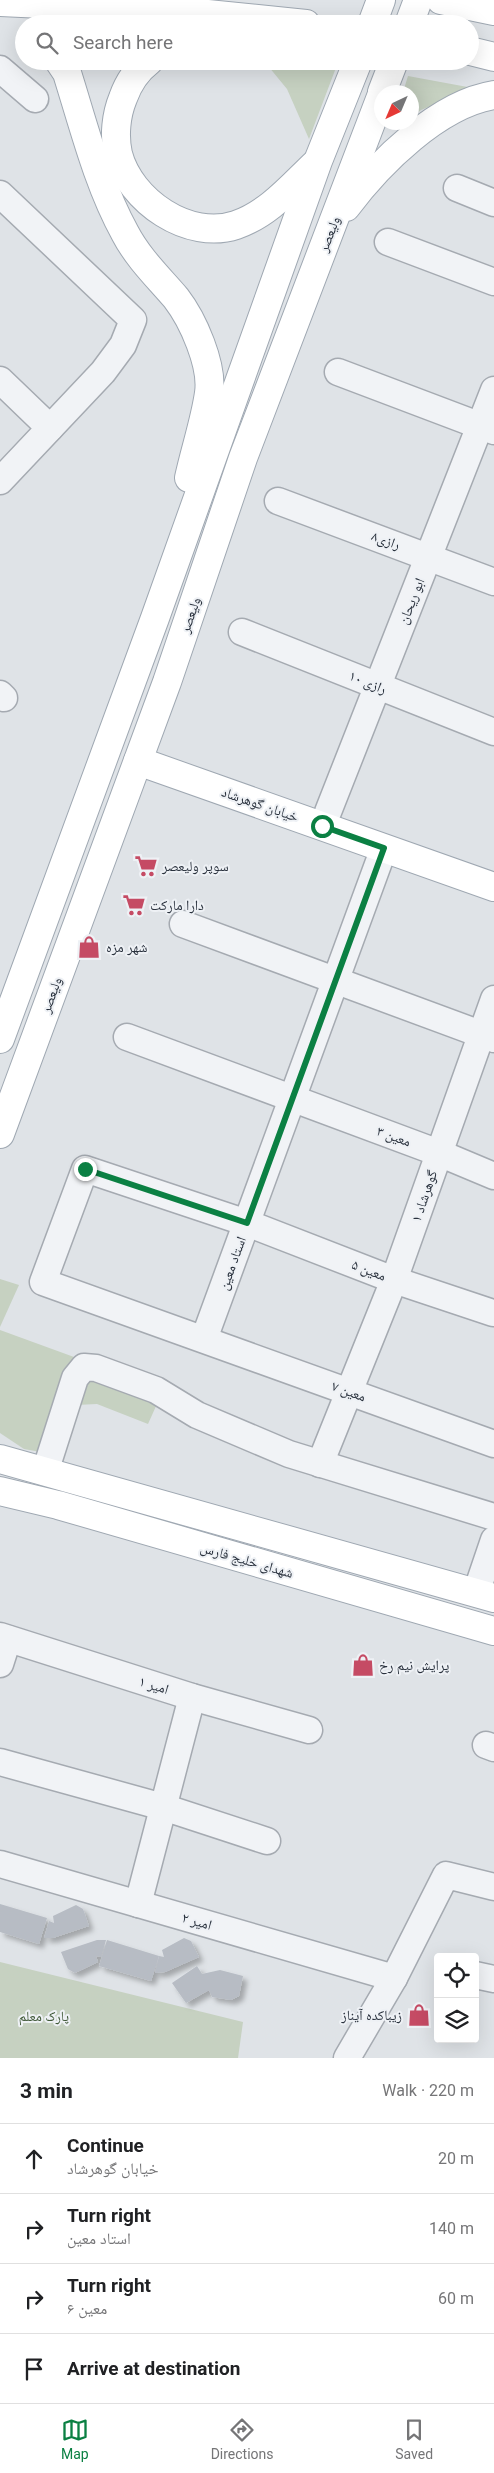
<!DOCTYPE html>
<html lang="en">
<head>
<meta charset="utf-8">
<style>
  body { margin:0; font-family:Roboto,"Noto Naskh Arabic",sans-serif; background:#f6f6f6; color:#202124 }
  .controls { position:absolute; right:15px; bottom:15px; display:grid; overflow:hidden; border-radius:5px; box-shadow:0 5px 20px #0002 }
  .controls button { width:45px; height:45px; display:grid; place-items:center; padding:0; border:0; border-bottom:1px solid #e0e0e0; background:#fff; color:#202124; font:25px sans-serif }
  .compass { position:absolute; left:374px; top:85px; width:45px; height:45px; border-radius:50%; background:#fff; box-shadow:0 5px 20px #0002; rotate:224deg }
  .stop { position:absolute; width:15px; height:15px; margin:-11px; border:4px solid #0b8043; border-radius:50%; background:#fff }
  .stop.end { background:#0b8043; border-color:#fff; box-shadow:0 1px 5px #0008 }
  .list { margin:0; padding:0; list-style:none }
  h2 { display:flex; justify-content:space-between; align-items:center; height:65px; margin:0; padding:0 20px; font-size:21px }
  h2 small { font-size:16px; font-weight:400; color:#757577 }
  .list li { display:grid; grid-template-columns:32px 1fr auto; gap:15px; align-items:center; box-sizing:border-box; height:70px; padding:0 20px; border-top:1px solid #e0e0e0 }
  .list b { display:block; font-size:19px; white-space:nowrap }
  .list p { margin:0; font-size:16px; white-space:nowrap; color:#757577 }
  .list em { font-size:16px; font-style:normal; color:#757577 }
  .icon { flex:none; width:28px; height:28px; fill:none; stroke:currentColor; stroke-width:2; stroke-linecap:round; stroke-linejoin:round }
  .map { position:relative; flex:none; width:494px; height:2058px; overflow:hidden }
  .search { position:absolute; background:#fff; box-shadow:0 5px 20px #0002; left:15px; right:15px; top:15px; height:55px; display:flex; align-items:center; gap:12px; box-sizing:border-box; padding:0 18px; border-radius:28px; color:#757577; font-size:19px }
  .sheet { height:345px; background:#fff }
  nav { display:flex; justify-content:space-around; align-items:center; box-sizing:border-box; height:70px; border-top:1px solid #e0e0e0; background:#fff; font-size:14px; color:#757577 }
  nav a { display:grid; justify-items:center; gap:2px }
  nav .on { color:#0b8043 }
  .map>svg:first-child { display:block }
  .green { fill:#c6d1c1 }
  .building { fill:#b7bcc4; filter:url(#shadow) }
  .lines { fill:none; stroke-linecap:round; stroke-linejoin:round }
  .minor-casing { stroke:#a5aab1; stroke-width:29 }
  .major-casing { stroke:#9fa8b2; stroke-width:30 }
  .minor { stroke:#f1f3f6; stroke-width:26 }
  .major { stroke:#fff; stroke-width:28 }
  .route { stroke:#0b8043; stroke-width:6 }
  .labels { text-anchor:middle; stroke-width:4; stroke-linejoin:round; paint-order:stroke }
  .street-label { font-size:14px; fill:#29313d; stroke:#eef1f5 }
  .poi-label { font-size:14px; fill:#29313d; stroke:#eef1f5; text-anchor:start }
  .park-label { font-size:14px; fill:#3f5837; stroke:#eef1f5 }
</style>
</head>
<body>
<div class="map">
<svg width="494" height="2058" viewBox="0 0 494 2058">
  <defs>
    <filter id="shadow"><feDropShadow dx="4.5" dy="4.5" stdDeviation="2.5" flood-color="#0004"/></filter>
  </defs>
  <rect width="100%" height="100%" fill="#dfe3e7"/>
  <!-- green -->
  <g class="green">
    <path d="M264 61 337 65 309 139 287 89Z"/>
    <path d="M408 76 473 88 421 110 412 117V92H403Z"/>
    <path d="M0 1279 19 1285 0 1327Z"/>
    <path d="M0 1330 74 1357 46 1453 24 1449 0 1433Z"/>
    <path d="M89 1372 161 1395 148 1424 97 1404 76 1405Z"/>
    <path d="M0 1962 243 2022 238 2058H0Z"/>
  </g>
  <!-- building -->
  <g class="building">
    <path d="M0 1904 47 1918 39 1944 0 1932Z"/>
    <path d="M76 1905 83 1909 89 1926 53 1938H44L49 1921 54 1923 53 1916Z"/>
    <path d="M184 1938 191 1941 199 1957 165 1972 155 1973 159 1956 164 1957 162 1950Z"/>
    <path d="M97 1940H106L101 1957 96 1956 98 1962 75 1973 68 1969 61 1952Z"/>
    <path d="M107 1940 159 1956 151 1981 99 1966Z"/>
    <path d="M197 1966 202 1974 220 1970 243 1976 239 1996 231 2000 212 1997 209 1990 186 2003 172 1983Z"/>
  </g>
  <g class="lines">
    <defs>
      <g id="minor">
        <path d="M0 69 35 99"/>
        <path d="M457 188 494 203"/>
        <path d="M0 194 133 320 123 345 103 372 0 481"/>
        <path d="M388 242 494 282"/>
        <path d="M338 372 494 431"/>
        <path d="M0 380 50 428"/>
        <path d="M278 501 494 582"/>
        <path d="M242 632 494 732"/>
        <path d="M0 694 4 698"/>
        <path d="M328 812 494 390"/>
        <path d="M183 924 494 1039"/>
        <path d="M127 1037 439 1153 494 1176"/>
        <path d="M493 1313 394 1280 247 1223 85 1169 43 1282 494 1444"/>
        <path d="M204 1339 384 848"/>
        <path d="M320 1464 394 1280 494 999"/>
        <path d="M45 1472 75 1378 84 1367 96 1368 156 1390 197 1415 289 1454 494 1517"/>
        <path d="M476 1593 494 1540"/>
        <path d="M0 1636 192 1697 309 1730"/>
        <path d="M0 1664 8 1639"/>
        <path d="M486 1745 494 1748"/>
        <path d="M0 1762 163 1807 267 1841"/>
        <path d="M0 1864 394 1978"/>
        <path d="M138 1904 192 1697"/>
        <path d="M475 1975 494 1979"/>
        <path d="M347 2058 394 1978 446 1875 494 1887"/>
      </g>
      <g id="major">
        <path d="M441 0 494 11"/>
        <path d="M0 2 169 10 306 24"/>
        <path d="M372 24 381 0"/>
        <path d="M409 24 418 0"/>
        <path d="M470 51 494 57"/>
        <path d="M59 61 67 73C84 127 98 184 125 233 138 258 158 277 176 298 193 320 213 365 209 393 205 421 195 450 189 478"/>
        <path d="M149 61C137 70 128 84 123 98 116 115 114 136 118 154 130 201 189 241 236 225 268 214 290 188 314 165"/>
        <path d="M382 92 394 61"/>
        <path d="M346 207C379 163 438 104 494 95"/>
        <path d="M138 761 494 887"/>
        <path d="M0 1039 155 618 318 161 358 61"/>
        <path d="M0 1134 167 682 243 458 382 94"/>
        <path d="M0 1459 494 1598"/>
        <path d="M0 1491 58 1505 494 1631"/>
      </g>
    </defs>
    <!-- minor casing -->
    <use href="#minor" class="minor-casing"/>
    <!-- major casing -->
    <use href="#major" class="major-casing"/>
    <!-- minor -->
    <use href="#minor" class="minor"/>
    <!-- major -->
    <use href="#major" class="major"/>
  </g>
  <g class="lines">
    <!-- route -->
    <path class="route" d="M85 1169 247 1223 384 848 322 826"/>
  </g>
  <!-- icons -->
  <defs>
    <symbol id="supermarket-bare" viewBox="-9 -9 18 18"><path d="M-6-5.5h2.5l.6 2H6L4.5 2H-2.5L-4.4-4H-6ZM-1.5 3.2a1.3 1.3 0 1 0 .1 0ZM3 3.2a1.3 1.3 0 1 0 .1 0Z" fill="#c54b64" stroke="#eef1f5" stroke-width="2.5" paint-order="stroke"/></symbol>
    <symbol id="shop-bare" viewBox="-9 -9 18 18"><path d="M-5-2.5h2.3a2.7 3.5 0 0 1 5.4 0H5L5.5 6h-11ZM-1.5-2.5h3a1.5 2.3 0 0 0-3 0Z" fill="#c54b64" stroke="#eef1f5" stroke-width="2.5" paint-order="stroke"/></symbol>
  </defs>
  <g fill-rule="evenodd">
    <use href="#supermarket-bare" x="130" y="850" width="32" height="32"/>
    <use href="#supermarket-bare" x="118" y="889" width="32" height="32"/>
    <use href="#shop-bare" x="73" y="931" width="32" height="32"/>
    <use href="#shop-bare" x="347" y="1649" width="32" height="32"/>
    <use href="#shop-bare" x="403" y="1999" width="32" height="32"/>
  </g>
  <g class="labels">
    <!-- street labels -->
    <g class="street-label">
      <text transform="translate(329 234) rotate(-69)" y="5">ولیعصر</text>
      <text transform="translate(386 540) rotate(20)" y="5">رازی۸</text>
      <text transform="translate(411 601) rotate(-68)" y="5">ابو ریحان</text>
      <text transform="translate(190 615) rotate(-71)" y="5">ولیعصر</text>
      <text transform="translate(368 682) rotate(22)" y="5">رازی ۱۰</text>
      <text transform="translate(260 804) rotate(19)" y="5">خیابان گوهرشاد</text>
      <text transform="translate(51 995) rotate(-70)" y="5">ولیعصر</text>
      <text transform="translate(394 1136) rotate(20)" y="5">معین ۳</text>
      <text transform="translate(424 1196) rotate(-71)" y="5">گوهرشاد ۱</text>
      <text transform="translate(232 1263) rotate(-70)" y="5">استاد معین</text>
      <text transform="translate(369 1270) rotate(21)" y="5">معین ۵</text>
      <text transform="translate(349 1391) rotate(20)" y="5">معین ۷</text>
      <text transform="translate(247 1560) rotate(16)" y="5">شهدای خلیج فارس</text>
      <text transform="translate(154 1685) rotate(17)" y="5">امیر ۱</text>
      <text transform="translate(197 1921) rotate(16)" y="5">امیر ۲</text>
    </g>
    <!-- poi labels -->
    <g class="poi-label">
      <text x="162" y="871">سوپر ولیعصر</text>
      <text x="150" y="910">دارا مارکت</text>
      <text x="106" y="952">شهر مزه</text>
      <text x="379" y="1670">پرایش نیم رخ</text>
      <text x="402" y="2020" text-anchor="end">زیباکده آیناز</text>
    </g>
    <!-- park labels -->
    <g class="park-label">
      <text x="44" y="2021">پارک معلم</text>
    </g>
  </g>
</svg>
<div class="controls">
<button><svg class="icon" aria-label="locate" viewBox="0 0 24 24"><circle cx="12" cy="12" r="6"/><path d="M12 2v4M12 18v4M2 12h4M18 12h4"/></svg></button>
<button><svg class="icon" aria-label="layers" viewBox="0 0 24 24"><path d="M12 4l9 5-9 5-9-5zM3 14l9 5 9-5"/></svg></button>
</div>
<svg class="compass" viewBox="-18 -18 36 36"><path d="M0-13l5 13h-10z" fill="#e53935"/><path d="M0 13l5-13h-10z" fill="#757577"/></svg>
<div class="stop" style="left:322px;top:826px"></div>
<div class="stop end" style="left:85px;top:1169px"></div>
<div class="search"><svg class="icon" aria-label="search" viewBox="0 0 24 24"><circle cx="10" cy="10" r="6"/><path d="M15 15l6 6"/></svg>Search here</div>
</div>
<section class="sheet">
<h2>3 min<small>Walk · 220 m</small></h2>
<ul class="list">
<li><svg class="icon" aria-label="ahead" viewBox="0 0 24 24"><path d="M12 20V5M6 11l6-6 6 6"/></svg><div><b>Continue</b><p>خیابان گوهرشاد</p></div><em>20 m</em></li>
<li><svg class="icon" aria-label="right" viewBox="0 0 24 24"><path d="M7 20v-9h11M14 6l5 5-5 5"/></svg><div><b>Turn right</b><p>استاد معین</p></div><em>140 m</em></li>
<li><svg class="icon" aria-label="right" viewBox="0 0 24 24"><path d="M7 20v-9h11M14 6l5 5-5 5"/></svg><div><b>Turn right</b><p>معین ۶</p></div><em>60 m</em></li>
<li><svg class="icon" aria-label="arrive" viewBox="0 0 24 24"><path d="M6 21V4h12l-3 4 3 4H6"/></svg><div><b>Arrive at destination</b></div></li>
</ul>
</section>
<nav>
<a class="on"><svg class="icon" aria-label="map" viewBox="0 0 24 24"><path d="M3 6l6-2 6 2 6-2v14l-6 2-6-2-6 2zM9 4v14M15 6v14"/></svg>Map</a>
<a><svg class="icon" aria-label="directions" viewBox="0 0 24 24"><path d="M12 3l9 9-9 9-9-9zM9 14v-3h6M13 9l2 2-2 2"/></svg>Directions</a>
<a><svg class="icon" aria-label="saved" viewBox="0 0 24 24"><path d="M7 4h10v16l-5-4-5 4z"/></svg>Saved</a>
</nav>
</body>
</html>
